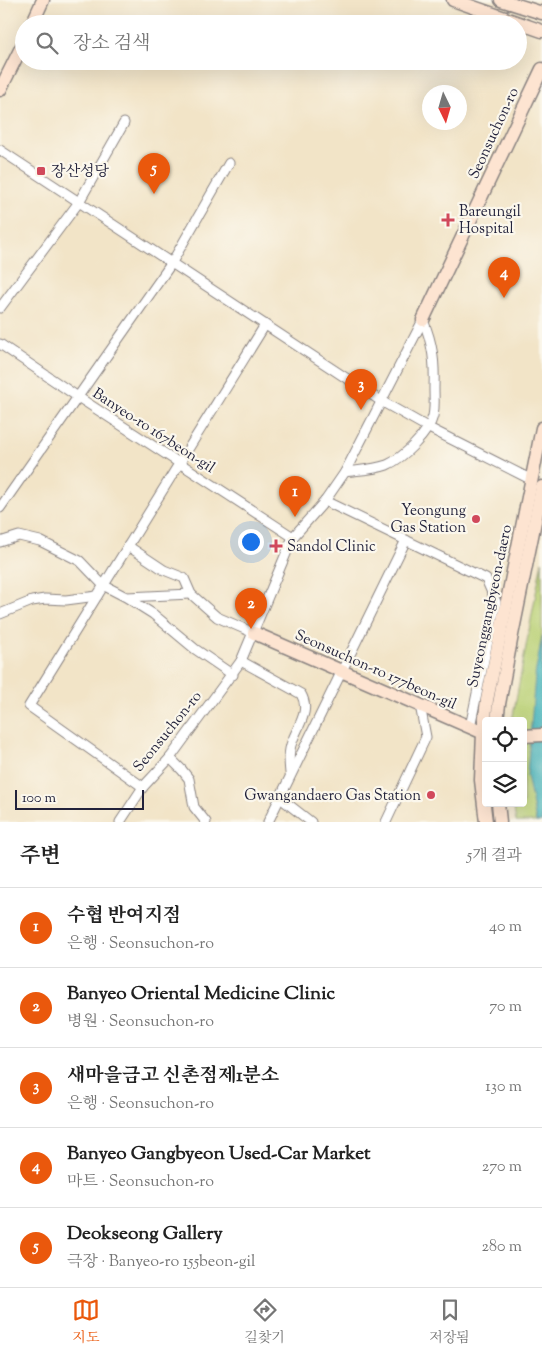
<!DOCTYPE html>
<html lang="ko">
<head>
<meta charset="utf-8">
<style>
  body { margin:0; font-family:"Sorts Mill Goudy","Noto Serif KR",serif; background:#f2f2f2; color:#222 }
  .controls { position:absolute; right:15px; bottom:15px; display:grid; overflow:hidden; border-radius:5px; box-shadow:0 5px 20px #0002 }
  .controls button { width:45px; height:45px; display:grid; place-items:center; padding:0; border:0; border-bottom:1px solid #e0e0e0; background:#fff; color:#222; font:25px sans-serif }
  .compass { position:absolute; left:422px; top:85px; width:45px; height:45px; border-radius:50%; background:#fff; box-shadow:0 5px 20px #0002; rotate:175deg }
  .scale { position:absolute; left:15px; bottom:12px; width:129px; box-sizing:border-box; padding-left:5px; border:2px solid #22223b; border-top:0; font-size:14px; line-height:18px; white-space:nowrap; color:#22223b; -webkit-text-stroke:4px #fbf7ec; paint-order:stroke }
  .you { position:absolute; left:250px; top:541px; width:18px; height:18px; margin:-12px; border:4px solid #fff; border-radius:50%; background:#1a73e8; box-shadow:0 0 0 8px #1a73e833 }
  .badge { display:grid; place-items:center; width:32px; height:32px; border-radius:50%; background:#ea580c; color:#fff; font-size:16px; font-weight:700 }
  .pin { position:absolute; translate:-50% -41px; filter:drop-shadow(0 1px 2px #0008) }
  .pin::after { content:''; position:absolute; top:26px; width:18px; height:15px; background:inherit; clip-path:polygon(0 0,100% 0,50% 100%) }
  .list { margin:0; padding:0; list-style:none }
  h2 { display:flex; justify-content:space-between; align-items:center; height:65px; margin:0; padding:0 20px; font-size:21px }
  h2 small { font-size:16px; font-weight:400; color:#767676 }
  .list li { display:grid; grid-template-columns:32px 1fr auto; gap:15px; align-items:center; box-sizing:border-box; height:80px; padding:0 20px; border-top:1px solid #e0e0e0 }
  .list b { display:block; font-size:19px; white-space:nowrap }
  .list p { margin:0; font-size:16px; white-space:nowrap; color:#767676 }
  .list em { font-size:16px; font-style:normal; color:#767676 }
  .icon { flex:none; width:28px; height:28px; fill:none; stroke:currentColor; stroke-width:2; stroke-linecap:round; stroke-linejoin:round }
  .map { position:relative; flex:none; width:542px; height:822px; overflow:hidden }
  .search { position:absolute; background:#fff; box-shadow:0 5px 20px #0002; left:15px; right:15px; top:15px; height:55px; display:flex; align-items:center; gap:12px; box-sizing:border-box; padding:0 18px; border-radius:28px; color:#767676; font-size:19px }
  .sheet { height:465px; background:#fff }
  nav { display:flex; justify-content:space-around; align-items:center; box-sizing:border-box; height:70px; border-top:1px solid #e0e0e0; background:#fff; font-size:14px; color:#767676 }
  nav a { display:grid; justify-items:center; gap:2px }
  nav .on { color:#ea580c }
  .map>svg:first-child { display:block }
  .green { fill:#b9d074; stroke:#6e7958 }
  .water { fill:#42b2ba; stroke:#326a7a }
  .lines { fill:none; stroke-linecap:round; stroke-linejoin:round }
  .street-casing { stroke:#8a8381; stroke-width:11 }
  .secondary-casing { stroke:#8a8381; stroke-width:15 }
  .street { stroke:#fff; stroke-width:9 }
  .secondary { stroke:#fde4d1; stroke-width:12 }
  .poi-dot { fill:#d1495b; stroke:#fbf7ec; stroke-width:2 }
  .labels { text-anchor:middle; stroke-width:4.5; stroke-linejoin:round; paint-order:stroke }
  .street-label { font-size:15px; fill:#22223b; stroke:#fbf7ec }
  .poi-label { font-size:15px; fill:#22223b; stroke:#fbf7ec; text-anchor:start }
</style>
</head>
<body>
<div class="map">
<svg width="542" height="822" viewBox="0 0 542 822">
  <rect width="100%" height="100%" fill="#fbf7ec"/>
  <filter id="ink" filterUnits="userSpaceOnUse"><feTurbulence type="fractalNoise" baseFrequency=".02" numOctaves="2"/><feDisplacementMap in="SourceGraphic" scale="10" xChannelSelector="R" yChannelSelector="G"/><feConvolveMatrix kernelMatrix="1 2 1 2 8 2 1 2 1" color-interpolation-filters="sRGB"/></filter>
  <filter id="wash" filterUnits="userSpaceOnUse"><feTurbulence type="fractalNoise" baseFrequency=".0096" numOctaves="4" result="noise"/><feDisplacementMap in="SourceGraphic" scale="20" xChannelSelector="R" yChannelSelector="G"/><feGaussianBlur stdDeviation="1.12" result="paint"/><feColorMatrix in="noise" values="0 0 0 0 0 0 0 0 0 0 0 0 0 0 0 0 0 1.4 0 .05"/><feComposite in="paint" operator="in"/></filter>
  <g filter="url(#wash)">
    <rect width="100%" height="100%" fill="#f2e4c7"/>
    <!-- green -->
    <path class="green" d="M542 561V822H516L513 803H523V721H512Z"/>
    <!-- water -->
    <path class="water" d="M542 636V822H536L527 775 535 675Z"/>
  </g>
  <g filter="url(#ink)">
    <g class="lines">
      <defs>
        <g id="street">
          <path d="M0 150 381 401 429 428 532 480"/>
          <path d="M0 308 79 202 124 123"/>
          <path d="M0 344 78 397 293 537"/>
          <path d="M345 472C359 470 373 470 387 465 403 458 429 433 433 416 435 407 434 397 434 388 435 363 433 344 423 320"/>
          <path d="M325 501 486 579 496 602 470 727"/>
          <path d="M0 508 171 264 229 163"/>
          <path d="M0 542 19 536 40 541 80 561 103 585 126 597 153 614 195 649 233 675"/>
          <path d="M128 546 164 570 184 578 191 594 217 617 254 633"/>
          <path d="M127 597 191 594"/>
          <path d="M0 614 32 601 45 599 66 600 97 596"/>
          <path d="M241 661 301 694C311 711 298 725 292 742 288 752 289 763 290 773"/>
          <path d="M170 758 182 770 189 779 194 807 206 822"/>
          <path d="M143 787 29 706 265 325"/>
          <path d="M279 797 311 822"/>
          <path d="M120 822 143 787 170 758 241 661 293 537 325 501 345 472 423 320"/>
          <path d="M268 822 406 540"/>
          <path d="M386 822 426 737 420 705"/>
        </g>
        <g id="secondary">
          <path d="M453 0 542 31"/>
          <path d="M501 0 542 13"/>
          <path d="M32 24 43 0"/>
          <path d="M0 90 24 42"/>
          <path d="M423 320 542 69"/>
          <path d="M254 633 486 734"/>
          <path d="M497 721 499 704 512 635 542 487"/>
          <path d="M523 736 542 735"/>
          <path d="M498 803 500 822"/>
          <path d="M486 822 481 780 483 733 487 700 542 428"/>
        </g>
      </defs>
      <!-- street casing -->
      <use href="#street" class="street-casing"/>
      <!-- secondary casing -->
      <use href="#secondary" class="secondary-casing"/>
      <!-- street -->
      <use href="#street" class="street"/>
      <!-- secondary -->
      <use href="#secondary" class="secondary"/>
    </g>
  </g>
  <!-- markers -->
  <g class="poi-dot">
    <rect x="36" y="166" width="10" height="10" rx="2.5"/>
    <path d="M445.5 212.5h5v5h5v5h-5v5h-5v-5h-5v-5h5z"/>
    <circle cx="476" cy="519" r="5"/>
    <path d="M273.5 538.5h5v5h5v5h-5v5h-5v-5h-5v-5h5z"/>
    <circle cx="431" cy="795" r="5"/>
  </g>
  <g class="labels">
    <!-- street labels -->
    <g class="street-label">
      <text transform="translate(493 133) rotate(-65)" y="5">Seonsuchon-ro</text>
      <text transform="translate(154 430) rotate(33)" y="5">Banyeo-ro 167beon-gil</text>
      <text transform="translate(489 606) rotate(-78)" y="5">Suyeonggangbyeon-daero</text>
      <text transform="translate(376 669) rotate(24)" y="5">Seonsuchon-ro 177beon-gil</text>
      <text transform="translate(167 731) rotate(-51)" y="5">Seonsuchon-ro</text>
    </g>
    <!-- poi labels -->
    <g class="poi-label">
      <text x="51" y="176">장산성당</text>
      <text x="459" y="216">Bareungil<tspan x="459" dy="17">Hospital</tspan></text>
      <text x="466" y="515" text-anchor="end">Yeongung<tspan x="466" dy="17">Gas Station</tspan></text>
      <text x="287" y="551">Sandol Clinic</text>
      <text x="421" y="800" text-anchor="end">Gwangandaero Gas Station</text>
    </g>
  </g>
</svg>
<div class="controls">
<button><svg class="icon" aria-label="locate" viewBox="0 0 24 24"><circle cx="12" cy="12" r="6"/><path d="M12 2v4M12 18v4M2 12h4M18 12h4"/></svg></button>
<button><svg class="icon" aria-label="layers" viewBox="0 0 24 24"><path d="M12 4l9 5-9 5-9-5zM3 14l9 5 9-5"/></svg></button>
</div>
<svg class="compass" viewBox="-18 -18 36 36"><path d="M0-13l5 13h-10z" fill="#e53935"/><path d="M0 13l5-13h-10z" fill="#767676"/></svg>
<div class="scale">100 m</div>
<div class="you"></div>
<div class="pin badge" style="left:295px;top:517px">1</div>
<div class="pin badge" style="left:251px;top:629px">2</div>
<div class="pin badge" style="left:361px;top:410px">3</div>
<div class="pin badge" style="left:504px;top:298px">4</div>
<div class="pin badge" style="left:154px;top:194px">5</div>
<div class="search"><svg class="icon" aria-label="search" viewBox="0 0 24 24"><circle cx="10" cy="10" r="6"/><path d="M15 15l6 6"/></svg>장소 검색</div>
</div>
<section class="sheet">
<h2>주변<small>5개 결과</small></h2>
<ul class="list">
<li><span class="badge">1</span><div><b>수협 반여지점</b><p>은행 · Seonsuchon-ro</p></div><em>40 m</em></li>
<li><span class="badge">2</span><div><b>Banyeo Oriental Medicine Clinic</b><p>병원 · Seonsuchon-ro</p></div><em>70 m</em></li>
<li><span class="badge">3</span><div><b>새마을금고 신촌점제1분소</b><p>은행 · Seonsuchon-ro</p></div><em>130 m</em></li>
<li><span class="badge">4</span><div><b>Banyeo Gangbyeon Used-Car Market</b><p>마트 · Seonsuchon-ro</p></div><em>270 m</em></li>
<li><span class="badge">5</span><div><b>Deokseong Gallery</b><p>극장 · Banyeo-ro 155beon-gil</p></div><em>280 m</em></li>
</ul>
</section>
<nav>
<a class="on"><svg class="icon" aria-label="map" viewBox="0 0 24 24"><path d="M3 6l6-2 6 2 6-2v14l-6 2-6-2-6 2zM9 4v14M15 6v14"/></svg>지도</a>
<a><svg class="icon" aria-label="directions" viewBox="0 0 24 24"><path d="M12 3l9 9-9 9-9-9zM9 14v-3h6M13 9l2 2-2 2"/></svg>길찾기</a>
<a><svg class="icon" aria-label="saved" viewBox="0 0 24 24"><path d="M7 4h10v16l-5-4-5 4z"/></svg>저장됨</a>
</nav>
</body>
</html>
